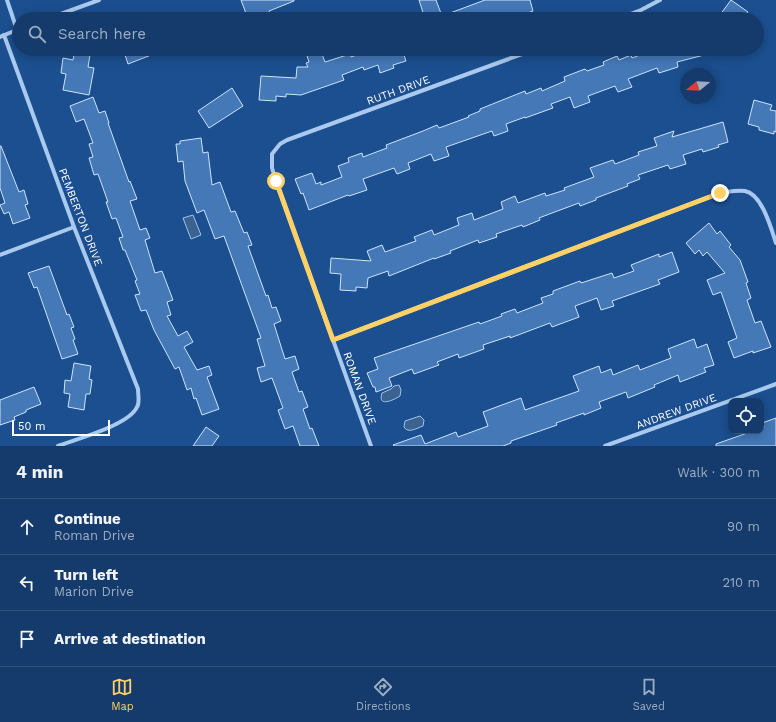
<!DOCTYPE html>
<html lang="en">
<head>
<meta charset="utf-8">
<style>
  body { margin:0; font-family:"Work Sans",sans-serif; background:#214673; color:#f1f3f6 }
  .controls { position:absolute; right:12px; bottom:12px; display:grid; overflow:hidden; border-radius:8px; box-shadow:0 2px 10px #0003 }
  .controls button { width:36px; height:36px; display:grid; place-items:center; padding:0; border:0; border-bottom:1px solid #33557e; background:#143b6b; color:#f1f3f6; font:20px sans-serif }
  .compass { position:absolute; left:680px; top:68px; width:36px; height:36px; border-radius:50%; background:#143b6b; box-shadow:0 2px 10px #0003; rotate:252deg }
  .scale { position:absolute; left:12px; bottom:10px; width:98px; box-sizing:border-box; padding-left:4px; border:2px solid #fff; border-top:0; font-size:11px; line-height:14px; white-space:nowrap; color:#fff; -webkit-text-stroke:3px #1b4f8f; paint-order:stroke }
  .stop { position:absolute; width:12px; height:12px; margin:-9px; border:3px solid #ffd166; border-radius:50%; background:#fff }
  .stop.end { background:#ffd166; border-color:#fff; box-shadow:0 1px 4px #0008 }
  .list { margin:0; padding:0; list-style:none }
  h2 { display:flex; justify-content:space-between; align-items:center; height:52px; margin:0; padding:0 16px; font-size:17px }
  h2 small { font-size:13px; font-weight:400; color:#9dadc1 }
  .list li { display:grid; grid-template-columns:26px 1fr auto; gap:12px; align-items:center; box-sizing:border-box; height:56px; padding:0 16px; border-top:1px solid #33557e }
  .list b { display:block; font-size:15px; white-space:nowrap }
  .list p { margin:0; font-size:13px; white-space:nowrap; color:#9dadc1 }
  .list em { font-size:13px; font-style:normal; color:#9dadc1 }
  .icon { flex:none; width:22px; height:22px; fill:none; stroke:currentColor; stroke-width:2; stroke-linecap:round; stroke-linejoin:round }
  .map { position:relative; flex:none; width:776px; height:446px; overflow:hidden }
  .search { position:absolute; background:#143b6b; box-shadow:0 2px 10px #0003; left:12px; right:12px; top:12px; height:44px; display:flex; align-items:center; gap:10px; box-sizing:border-box; padding:0 14px; border-radius:22px; color:#9dadc1; font-size:15px }
  .sheet { height:220px; background:#143b6b }
  nav { display:flex; justify-content:space-around; align-items:center; box-sizing:border-box; height:56px; border-top:1px solid #33557e; background:#143b6b; font-size:11px; color:#9dadc1 }
  nav a { display:grid; justify-items:center; gap:2px }
  nav .on { color:#ffd166 }
  .map>svg:first-child { display:block }
  .water { fill:#3c6290; stroke:#9cc4f0 }
  .building { fill:#4478b7; stroke:#cfe3fa }
  .lines { fill:none; stroke-linecap:round; stroke-linejoin:round }
  .street { stroke:#a9c9ee; stroke-width:4 }
  .route { stroke:#ffd166; stroke-width:5 }
  .labels { text-anchor:middle; stroke-width:4; stroke-linejoin:round; paint-order:stroke }
  .street-label { font-size:11px; fill:#fff; stroke:#1b4f8f }
</style>
</head>
<body>
<div class="map">
<svg width="776" height="446" viewBox="0 0 776 446">
  <rect width="100%" height="100%" fill="#1b4f8f"/>
  <!-- water -->
  <g class="water">
    <path d="M193 215 201 235 191 239 183 218Z"/>
    <path d="M399 385 401 390 400 396C394 400 377 408 382 393L391 389 394 386Z"/>
    <path d="M420 416 424 420 423 426C417 428 408 434 404 427L405 421Z"/>
  </g>
  <!-- building -->
  <g class="building">
    <path d="M241 0H294V1L269 11 271 16 263 19H248Z"/>
    <path d="M419 0H436L442 16 485 0H530L533 11 511 19H425Z"/>
    <path d="M731 0 748 12 742 19H717Z"/>
    <path d="M75 49H91L88 67 94 68 89 95 63 90 66 74 61 73 63 58 73 60Z"/>
    <path d="M123 49H164V50L128 64Z"/>
    <path d="M318 49H320L325 62 350 54 351 57 373 49H402L406 61 393 65 394 68 380 73 378 65 364 70 363 67 342 75 344 80 301 95 286 94V97L276 96V101L259 100 261 76 296 78 297 67H308L306 63 309 62 306 53Z"/>
    <path d="M656 49H712V53L677 62 678 67 659 73 657 68 628 79 632 87 618 92 615 86 588 96 590 102 574 108 570 97 551 104 553 108 525 118V117L506 124 508 131 494 136 492 131 446 147 449 156 434 161 431 154 408 163 410 169 397 174 394 168 363 179 367 190 349 196 348 195 309 210 303 193 301 194 295 179 312 173 316 184 321 182V185L342 177 338 166 349 162 348 158 362 153 363 157 387 148 386 145 423 131 437 125 439 128 469 117 468 116 480 111V109L525 91 526 94 541 88 542 91 565 81 564 77 585 69 587 71 604 65 603 62 617 56 619 60 631 55 632 58Z"/>
    <path d="M232 88 243 106 209 128 198 111Z"/>
    <path d="M93 97 99 113 105 111 109 123H108L129 182 130 181 137 199 130 201 140 230 146 228 150 238 145 240 155 273 162 271 173 300 167 302 171 315 167 316 178 336 187 331 193 342 184 347 197 370 209 366 212 375 207 377 219 409 202 415 196 398 194 399 191 388 187 390 179 367 175 369 154 330 146 310 141 311 135 295 140 294 135 281 137 280 125 250H123L119 238 123 237 116 218 112 219 106 202H108L98 174 94 175 89 158 93 157 89 144 93 143 84 119 76 122 70 106Z"/>
    <path d="M754 100 772 105 770 110 776 111V132L774 131V134L759 130V127L748 124Z"/>
    <path d="M723 122 728 142 718 145 719 147 703 152 702 149 683 155 686 164 670 169 668 165 638 175 640 179 627 184 628 186 596 198V200L580 206 579 203 552 213 539 218 540 220 523 227 522 225 496 234 497 237 479 243 478 240 450 251 451 253 434 259V258L389 276 388 271 368 278 367 288 356 287V291L340 290 341 274 330 273 331 258 371 261 367 251 382 245 385 252 416 241 414 237 432 230 434 235 459 225 457 218 472 213 474 220 503 209 501 202 515 196 518 203 545 193 546 196 565 190 564 188 594 177 590 168 613 160 615 164 639 155 638 152 657 146 654 138 674 131 672 137Z"/>
    <path d="M201 138 203 153 208 152 212 185 220 182 231 212 235 211 244 233 247 232 252 245 248 246 266 296 268 295 272 308 276 307 281 321 274 324 285 359 295 356 299 369 292 372 299 392 302 391 308 407 303 409 310 429 312 428 319 446H300L293 426 285 429 278 410 283 408 272 378 261 382 257 368 265 366 257 339 261 338 224 236 215 239 204 210 197 213 185 181 183 161 178 162 176 144H180V141Z"/>
    <path d="M0 146H1L19 192 24 190 28 204 25 205 30 218 13 224 9 212 4 214 0 205 5 203 0 188Z"/>
    <path d="M709 223 717 234 720 231 731 245 729 247 740 260 748 282 746 283 751 298 747 300 755 323 761 321 771 347 753 353V351L734 358 728 342 737 338 721 292 713 295 707 280 725 273 707 252 703 256 699 250 695 254 686 243Z"/>
    <path d="M672 252 679 272 658 280 660 284 612 301 614 306 601 310 597 298 575 306 579 317 552 327 550 323 510 338V336L483 345 484 349 459 358 458 354 437 362 439 365 414 374 412 369 389 378 392 386 376 392 375 387H373L367 373 378 369 374 358 479 322 480 324 502 316 501 314 515 309 517 313 543 303 541 298 553 294V291L580 281 581 283 612 273 614 278 634 271 631 265 659 254V257Z"/>
    <path d="M49 266 67 315 69 314 74 327 71 328 75 339 73 340 78 354 62 359 37 287 34 288 28 273Z"/>
    <path d="M694 339 697 348 707 344 714 365 704 368 706 372 680 382 678 375 654 385 655 387 628 398 626 392 599 402 601 408 584 415V413L556 423 557 425 511 441V443L503 446H394L393 445 421 435 425 444 456 432 458 437 488 426 483 412 521 398 525 410 579 391 573 376 599 366 601 373 611 369 613 375 638 365 640 370 671 358 668 349Z"/>
    <path d="M74 363 91 366 89 379 92 380 90 394H86L84 410 68 407 70 394 64 393 65 380 71 381Z"/>
    <path d="M34 387 41 404 26 410V412L14 417 15 420 0 425V400Z"/>
    <path d="M776 418V446H716V444L753 431H761V428L764 427 762 423Z"/>
    <path d="M206 427 219 436 212 446H193Z"/>
  </g>
  <g class="lines">
    <!-- street -->
    <g class="street">
      <path d="M7 0 17 30"/>
      <path d="M47 19 99 0"/>
      <path d="M617 19 641 10 660 0"/>
      <path d="M4 35 74 227 138 389C138 395 140 403 137 407 129 425 77 439 58 446"/>
      <path d="M0 37 19 29"/>
      <path d="M0 255 74 227"/>
      <path d="M333 340 720 193C728 192 737 190 745 191 762 194 771 228 776 243"/>
      <path d="M371 446 276 181 272 168V154L280 144 287 140 536 49"/>
      <path d="M605 446 776 384"/>
    </g>
  </g>
  <g class="lines">
    <!-- route -->
    <path class="route" d="M276 181 333 340 720 193"/>
  </g>
  <g class="labels">
    <!-- street labels -->
    <g class="street-label">
      <text transform="translate(398 90) rotate(-20)" y="4">RUTH DRIVE</text>
      <text transform="translate(81 217) rotate(69)" y="4">PEMBERTON DRIVE</text>
      <text transform="translate(360 388) rotate(70)" y="4">ROMAN DRIVE</text>
      <text transform="translate(676 411) rotate(-20)" y="4">ANDREW DRIVE</text>
    </g>
  </g>
</svg>
<div class="controls">
<button><svg class="icon" aria-label="locate" viewBox="0 0 24 24"><circle cx="12" cy="12" r="6"/><path d="M12 2v4M12 18v4M2 12h4M18 12h4"/></svg></button>
</div>
<svg class="compass" viewBox="-18 -18 36 36"><path d="M0-13l5 13h-10z" fill="#e53935"/><path d="M0 13l5-13h-10z" fill="#9dadc1"/></svg>
<div class="scale">50 m</div>
<div class="stop" style="left:276px;top:181px"></div>
<div class="stop end" style="left:720px;top:193px"></div>
<div class="search"><svg class="icon" aria-label="search" viewBox="0 0 24 24"><circle cx="10" cy="10" r="6"/><path d="M15 15l6 6"/></svg>Search here</div>
</div>
<section class="sheet">
<h2>4 min<small>Walk · 300 m</small></h2>
<ul class="list">
<li><svg class="icon" aria-label="ahead" viewBox="0 0 24 24"><path d="M12 20V5M6 11l6-6 6 6"/></svg><div><b>Continue</b><p>Roman Drive</p></div><em>90 m</em></li>
<li><svg class="icon" aria-label="left" viewBox="0 0 24 24"><path d="M17 20v-9H6M10 6l-5 5 5 5"/></svg><div><b>Turn left</b><p>Marion Drive</p></div><em>210 m</em></li>
<li><svg class="icon" aria-label="arrive" viewBox="0 0 24 24"><path d="M6 21V4h12l-3 4 3 4H6"/></svg><div><b>Arrive at destination</b></div></li>
</ul>
</section>
<nav>
<a class="on"><svg class="icon" aria-label="map" viewBox="0 0 24 24"><path d="M3 6l6-2 6 2 6-2v14l-6 2-6-2-6 2zM9 4v14M15 6v14"/></svg>Map</a>
<a><svg class="icon" aria-label="directions" viewBox="0 0 24 24"><path d="M12 3l9 9-9 9-9-9zM9 14v-3h6M13 9l2 2-2 2"/></svg>Directions</a>
<a><svg class="icon" aria-label="saved" viewBox="0 0 24 24"><path d="M7 4h10v16l-5-4-5 4z"/></svg>Saved</a>
</nav>
</body>
</html>
